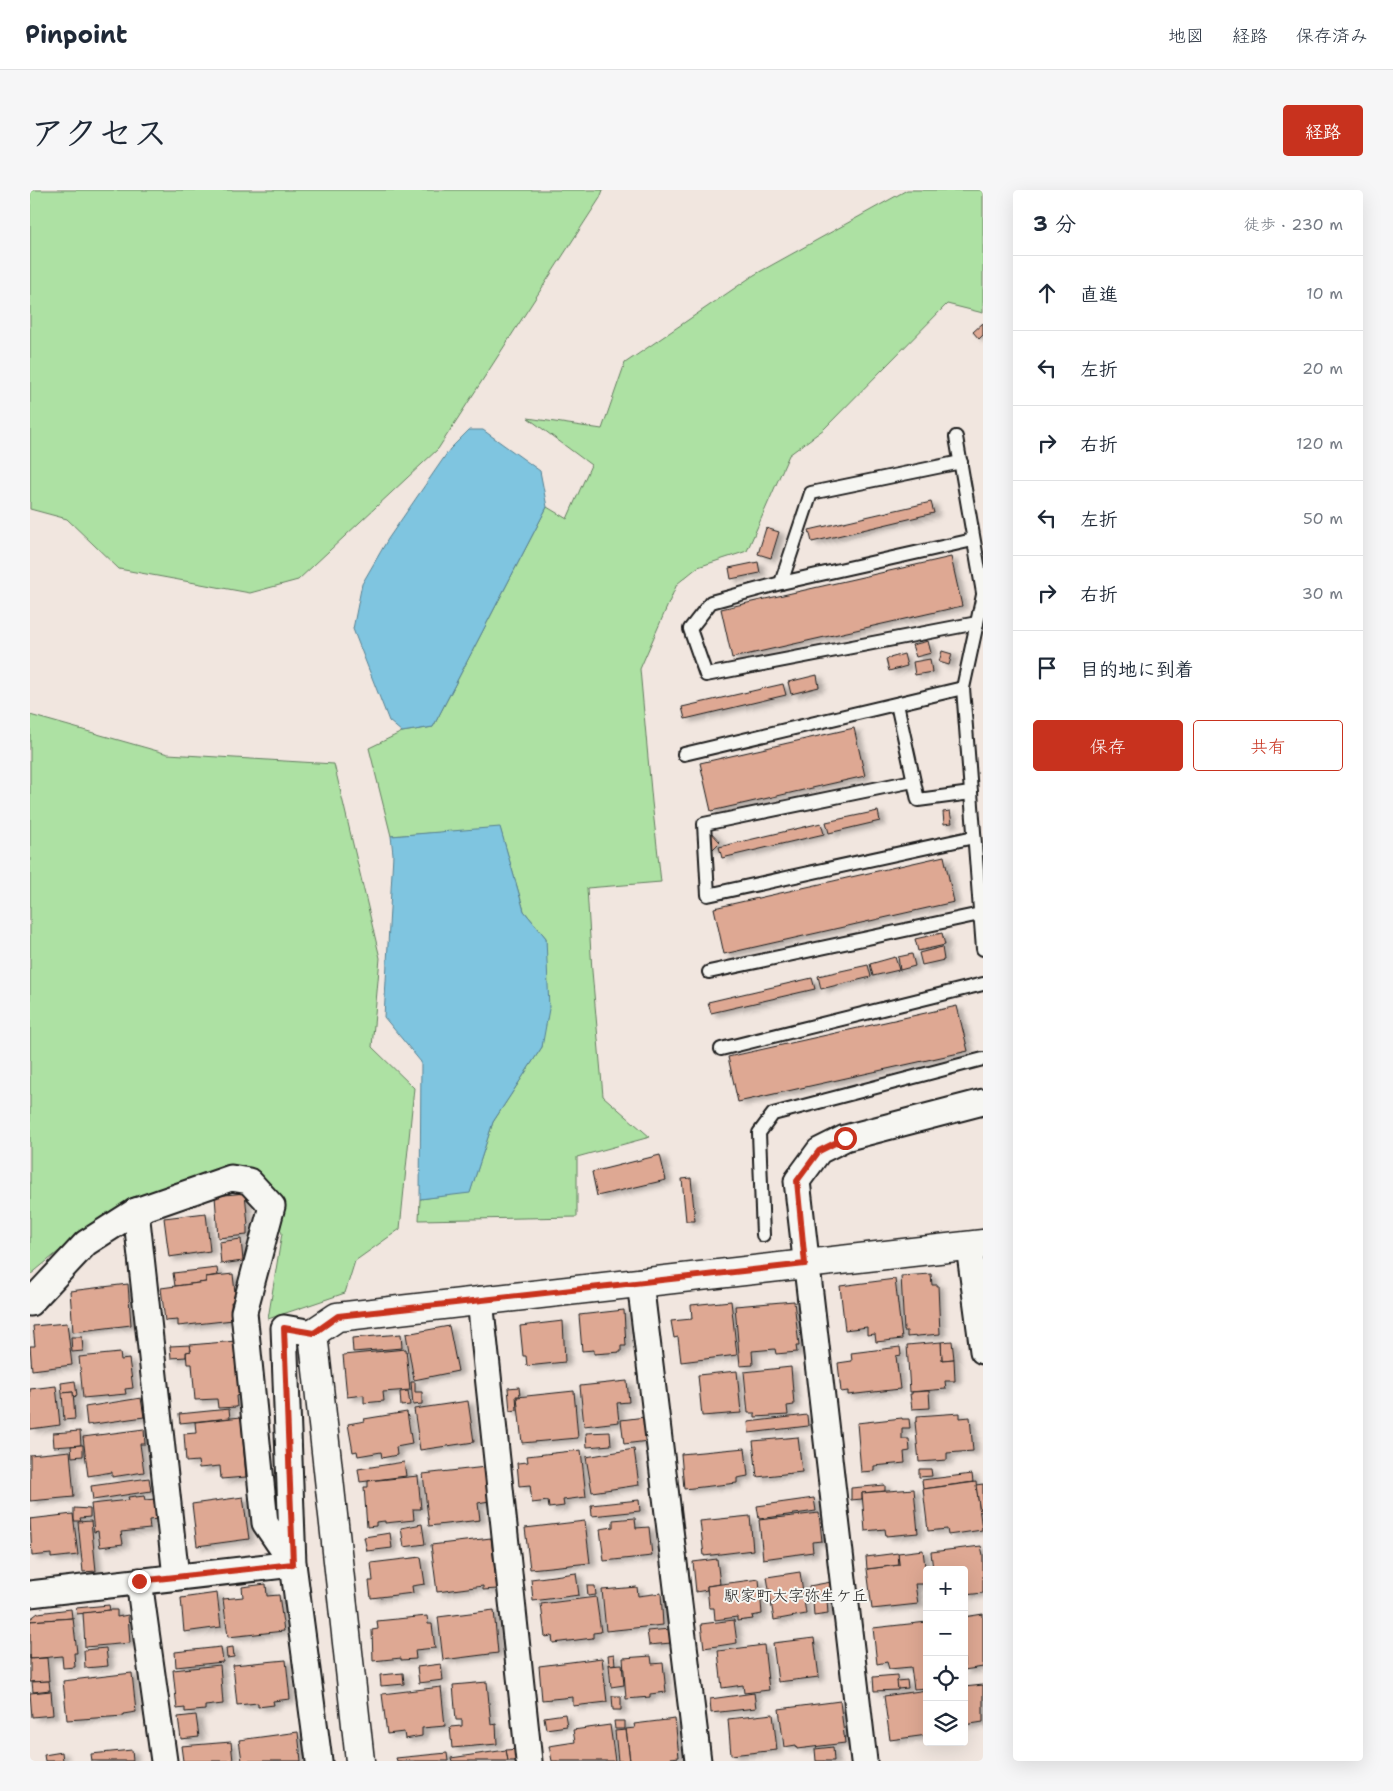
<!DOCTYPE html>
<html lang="ja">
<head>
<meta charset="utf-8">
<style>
  body { margin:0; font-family:"Shantell Sans","Klee One",sans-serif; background:#f6f6f7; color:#1f2937 }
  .controls { position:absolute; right:15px; bottom:15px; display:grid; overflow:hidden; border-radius:5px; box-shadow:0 5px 20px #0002 }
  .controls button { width:45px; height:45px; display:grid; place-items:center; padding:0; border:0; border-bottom:1px solid #e0e1e3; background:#fff; color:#1f2937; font:25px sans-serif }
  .stop { position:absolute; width:15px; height:15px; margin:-11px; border:4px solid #c8321e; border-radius:50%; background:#fff }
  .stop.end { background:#c8321e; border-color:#fff; box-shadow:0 1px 5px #0008 }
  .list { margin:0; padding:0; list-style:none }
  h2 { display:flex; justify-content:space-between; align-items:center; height:65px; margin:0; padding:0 20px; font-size:21px }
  h2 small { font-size:16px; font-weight:400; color:#747a83 }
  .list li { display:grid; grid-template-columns:32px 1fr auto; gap:15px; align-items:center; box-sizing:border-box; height:75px; padding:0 20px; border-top:1px solid #e0e1e3 }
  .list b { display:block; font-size:19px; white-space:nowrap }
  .list em { font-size:16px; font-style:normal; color:#747a83 }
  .actions { display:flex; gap:10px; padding:15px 20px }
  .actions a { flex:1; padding:11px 0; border:1px solid #c8321e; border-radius:5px; text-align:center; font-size:18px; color:#c8321e }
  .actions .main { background:#c8321e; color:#fff }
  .icon { flex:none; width:28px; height:28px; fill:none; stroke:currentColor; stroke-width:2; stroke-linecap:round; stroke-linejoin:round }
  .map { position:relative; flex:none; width:953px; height:1571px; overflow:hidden; border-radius:5px }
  header { display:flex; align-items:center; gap:30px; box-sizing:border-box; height:70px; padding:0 25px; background:#fff; border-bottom:1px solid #e0e1e3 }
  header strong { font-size:24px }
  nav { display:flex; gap:28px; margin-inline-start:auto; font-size:18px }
  .intro { display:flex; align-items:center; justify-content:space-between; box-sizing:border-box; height:120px; padding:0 30px }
  h1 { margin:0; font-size:35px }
  .button { padding:12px 22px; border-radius:5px; background:#c8321e; color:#fff; font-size:18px; font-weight:700 }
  main { display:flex; gap:30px; padding:0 30px }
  aside { flex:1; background:#fff; border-radius:5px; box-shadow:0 5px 20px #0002 }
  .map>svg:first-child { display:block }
  .green { fill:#ade1a3; stroke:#647e60 }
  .water { fill:#7fc5e0; stroke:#578192 }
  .building { fill:#dea893; stroke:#1c1c1c; filter:url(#shadow) }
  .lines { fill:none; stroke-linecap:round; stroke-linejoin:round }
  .service-casing { stroke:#1c1c1c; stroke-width:16 }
  .minor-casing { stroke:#1c1c1c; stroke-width:29 }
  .tertiary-casing { stroke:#1c1c1c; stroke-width:31 }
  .service { stroke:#f6f6f2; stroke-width:12 }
  .minor { stroke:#f6f6f2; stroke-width:25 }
  .tertiary { stroke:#f6f6f2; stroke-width:28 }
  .route { stroke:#c8321e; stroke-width:6 }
  .labels { text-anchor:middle; stroke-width:4; stroke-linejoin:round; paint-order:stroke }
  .quarter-label { font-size:16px; fill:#1c1c1c; stroke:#f6f6f2 }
</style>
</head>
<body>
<header>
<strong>Pinpoint</strong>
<nav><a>地図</a><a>経路</a><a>保存済み</a></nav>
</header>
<div class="intro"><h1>アクセス</h1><a class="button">経路</a></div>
<main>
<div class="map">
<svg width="953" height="1571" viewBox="0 0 953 1571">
  <defs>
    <filter id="shadow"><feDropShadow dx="5.5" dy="3" stdDeviation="2.5" flood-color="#0004"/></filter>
  </defs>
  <rect width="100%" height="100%" fill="#f1e6df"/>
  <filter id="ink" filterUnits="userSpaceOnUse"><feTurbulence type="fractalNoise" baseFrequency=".02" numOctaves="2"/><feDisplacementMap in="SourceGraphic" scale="10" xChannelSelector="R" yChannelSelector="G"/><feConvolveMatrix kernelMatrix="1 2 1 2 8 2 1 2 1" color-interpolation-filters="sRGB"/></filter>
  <g filter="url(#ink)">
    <!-- green -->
    <g class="green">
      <path d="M0 0H573L570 8 408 259 268 390 220 403 89 379 37 329 0 319Z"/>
      <path d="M877 0H953V123L917 114 794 239 759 265 717 361 668 377 647 394 610 479 622 612 631 692 557 698 562 781 573 906 620 947 547 967V1027L389 1030 390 1009 440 1002 463 932 512 857 516 748 494 721 470 638 361 646 339 558 372 542 403 537 517 317 537 329 561 275 498 228 572 239 595 173 724 85Z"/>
      <path d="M0 525 138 564 304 574 350 768 342 857 384 898 370 1039 325 1071 315 1103 238 1129 252 1043 219 991 63 1033 0 1085Z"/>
    </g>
    <!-- water -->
    <g class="water">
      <path d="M439 240H453L510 281 517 317 403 537 372 542 359 531 323 439 332 394 358 349 420 259Z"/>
      <path d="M470 637 494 721 516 748 519 819 512 857 463 932 440 1003 390 1009 391 872 354 827 363 664 361 646Z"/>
    </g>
    <!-- building -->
    <g class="building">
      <path d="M953 133V145L949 149 943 142Z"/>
      <path d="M901 312 904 323 782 352 779 340Z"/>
      <path d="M736 338 749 342 741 368 728 364Z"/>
      <path d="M921 367 932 416 702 468 691 419Z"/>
      <path d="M728 372 730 383 701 389 699 378Z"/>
      <path d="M898 451 901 463 886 467 882 455Z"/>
      <path d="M912 461 922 464 919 475 909 472Z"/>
      <path d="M874 464 877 476 859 481 856 469Z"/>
      <path d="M900 469 902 482 885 485 883 472Z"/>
      <path d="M787 485 789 497 761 504 758 492Z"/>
      <path d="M753 494 756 505 655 529 652 517Z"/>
      <path d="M824 538 835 586 681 621 670 573Z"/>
      <path d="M848 621 850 631 799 643 796 632Z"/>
      <path d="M920 621 922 633 914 634 913 622Z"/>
      <path d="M791 633 794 644 692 668 689 657Z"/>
      <path d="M679 640 690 652 682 660 670 648Z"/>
      <path d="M914 666 924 712 694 764 684 718Z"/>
      <path d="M912 743 915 755 888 761 885 749Z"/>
      <path d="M912 757 914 770 892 775 889 763Z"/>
      <path d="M882 764 885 776 870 780 868 767Z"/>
      <path d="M865 767 869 780 843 786 840 774Z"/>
      <path d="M838 775 841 787 791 799 788 786Z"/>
      <path d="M782 788 785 799 681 823 678 812Z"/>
      <path d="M927 816 938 861 708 912 698 867Z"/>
      <path d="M630 965 636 990 567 1006 562 982Z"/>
      <path d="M661 988 665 1031H656L652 989Z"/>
      <path d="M215 1003 218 1035H217V1045L188 1048 185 1006Z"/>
      <path d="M176 1023 180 1061 139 1067 134 1028Z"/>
      <path d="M211 1049 213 1071 191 1074 189 1052Z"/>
      <path d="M187 1078 188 1085 176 1087V1092L145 1096 143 1083Z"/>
      <path d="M203 1084 206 1112H201L203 1130 148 1136V1130L135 1131 131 1098 176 1092V1087Z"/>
      <path d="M901 1084 902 1095H908L910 1144 877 1147V1141H874L871 1086Z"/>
      <path d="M865 1089 872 1149 846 1152 845 1144 837 1145V1137L815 1140 810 1096Z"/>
      <path d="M98 1094 101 1135 43 1142 40 1101Z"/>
      <path d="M701 1111 707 1165 651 1172 648 1147 644 1148 641 1131 662 1129 661 1115Z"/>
      <path d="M764 1111 769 1156H766L767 1162 746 1164 745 1159 722 1161 723 1175 710 1176 705 1116Z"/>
      <path d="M594 1120 596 1156H591V1162L564 1164V1160L552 1161 549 1125Z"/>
      <path d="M533 1131 535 1172 497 1176 496 1166H493L490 1136Z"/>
      <path d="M37 1133 42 1175 2 1180 0 1156H5L3 1136Z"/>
      <path d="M419 1136 428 1181 384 1190 376 1144Z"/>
      <path d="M371 1144 372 1158 323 1162 322 1148Z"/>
      <path d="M41 1147H52L53 1161 42 1162Z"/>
      <path d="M206 1151 209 1205 206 1206 207 1217 188 1218 187 1209 165 1210 162 1174H157L156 1162 161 1161 160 1155Z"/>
      <path d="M922 1151 924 1169 912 1170 911 1152Z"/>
      <path d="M911 1152 912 1170 924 1169 925 1191H915L916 1199 880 1202 877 1155Z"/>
      <path d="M160 1155 161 1161 156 1162V1167L141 1168 140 1156Z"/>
      <path d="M870 1157 871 1165 866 1166 870 1199 818 1205V1201L811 1202 808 1173 822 1171 821 1163Z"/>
      <path d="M376 1159 380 1200 353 1202 354 1211 334 1213V1205L317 1207 313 1165Z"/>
      <path d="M90 1163 91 1170 99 1169 103 1198 95 1199 96 1204 53 1208 49 1167Z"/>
      <path d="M761 1177 764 1215 757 1216 758 1225 725 1227V1223H718L714 1182Z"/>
      <path d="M707 1181 711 1223 672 1226 668 1185Z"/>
      <path d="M45 1191 47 1206 43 1207V1202L32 1203 31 1193Z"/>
      <path d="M597 1191 599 1212 587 1213 589 1232 554 1236 550 1196Z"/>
      <path d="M381 1192H385V1202H392V1214L383 1215Z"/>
      <path d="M26 1196 30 1235 0 1239V1199Z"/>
      <path d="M489 1197 490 1206H486L487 1220 480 1221 478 1198Z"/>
      <path d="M378 1201 380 1215 371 1216 370 1202Z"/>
      <path d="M544 1201 548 1248 492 1253 487 1207Z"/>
      <path d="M899 1201 900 1218 882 1219 880 1204H882V1202Z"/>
      <path d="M43 1202 45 1229 34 1230 32 1203Z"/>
      <path d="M111 1208 114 1227 57 1235 55 1217Z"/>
      <path d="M438 1211 444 1252 390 1260 384 1219Z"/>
      <path d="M199 1219 200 1228 150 1233 149 1224Z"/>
      <path d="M377 1222 382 1254 366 1257 367 1265 352 1268 351 1262 328 1266 327 1261 323 1262 318 1234 335 1231 334 1229Z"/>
      <path d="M930 1223V1228L940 1227 943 1261 917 1263V1270L889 1272 885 1232 887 1231V1226Z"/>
      <path d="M777 1225 778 1236 719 1243 718 1232Z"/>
      <path d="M211 1227 216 1287 191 1289 190 1276 169 1278 168 1271 156 1272 154 1244 166 1243 165 1232Z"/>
      <path d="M615 1227 618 1251 594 1254 591 1230Z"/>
      <path d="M872 1228V1229H879L880 1238H872V1249H879L880 1261 874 1262 875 1273 844 1276V1281L831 1282 827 1233Z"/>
      <path d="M114 1239 115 1254H110L114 1282 82 1287V1282L58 1286 53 1247Z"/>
      <path d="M50 1241 51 1255 24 1257 23 1243Z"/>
      <path d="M580 1242 581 1255 557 1257 556 1243Z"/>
      <path d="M768 1247 772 1282 727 1287 723 1251Z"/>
      <path d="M51 1255H53V1266L42 1267 41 1256Z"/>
      <path d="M715 1258 718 1286 707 1288V1293L654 1299 651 1264Z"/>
      <path d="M604 1259 609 1295 562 1302 556 1267Z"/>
      <path d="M551 1260 556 1307 533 1310 534 1316 519 1318 518 1311 502 1313 500 1295 489 1296 487 1273 498 1272 497 1266Z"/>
      <path d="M40 1261 44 1307 0 1311V1265Z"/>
      <path d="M374 1272 376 1286 330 1292 328 1279Z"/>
      <path d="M456 1277 459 1311 448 1313 450 1330 399 1336 393 1284Z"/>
      <path d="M889 1279H901L902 1286 889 1287Z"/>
      <path d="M942 1284 943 1292 893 1299 892 1290Z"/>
      <path d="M388 1286 391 1319H383L384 1330 355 1333V1331L346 1332V1336L337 1337 334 1297H338V1291Z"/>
      <path d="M119 1288 121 1301 63 1310 61 1296Z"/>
      <path d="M946 1292 952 1340 918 1345 917 1339 898 1341 893 1299Z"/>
      <path d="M953 1294V1321L950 1322 946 1295Z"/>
      <path d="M855 1295V1301L832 1303V1309L821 1310V1298Z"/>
      <path d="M884 1299 888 1343 856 1346 855 1339 835 1341 832 1303Z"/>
      <path d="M106 1306V1307L114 1306 115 1310 125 1309 127 1329 119 1330 120 1339 91 1342 93 1354 70 1357 68 1341 64 1342 61 1314 99 1310 98 1307Z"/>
      <path d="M213 1307 219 1349 167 1356 162 1314Z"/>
      <path d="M784 1308 786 1321 729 1329 727 1316Z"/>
      <path d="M609 1310 610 1321 562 1326 561 1315Z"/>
      <path d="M44 1318 60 1319V1327L50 1328 51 1331H44Z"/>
      <path d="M789 1323 792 1351 782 1352 783 1362 733 1369 729 1330Z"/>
      <path d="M43 1324 48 1365 21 1368V1364L2 1366 0 1329Z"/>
      <path d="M720 1326 723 1360 674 1366 670 1331Z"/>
      <path d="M605 1328 606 1338 619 1337 622 1366 574 1371 570 1339 583 1337V1330Z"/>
      <path d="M61 1331 66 1381 53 1382 48 1332Z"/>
      <path d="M555 1331 560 1373 500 1379 495 1338Z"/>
      <path d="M392 1334 395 1354 374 1357 371 1338Z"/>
      <path d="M360 1343 362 1358 337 1361 334 1347Z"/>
      <path d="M461 1348 467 1399 453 1400V1396L407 1402 401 1355Z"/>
      <path d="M951 1356 953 1365V1403L935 1405 934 1380H903L901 1362Z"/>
      <path d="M893 1360 897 1394H885L888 1414 842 1419 837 1379 869 1375 868 1363Z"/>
      <path d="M868 1363 869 1375 837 1379 836 1367Z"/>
      <path d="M391 1367 395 1394 382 1396 383 1403 341 1408 339 1391H343L341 1373Z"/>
      <path d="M687 1369 690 1394 677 1396V1400L666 1402 663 1372Z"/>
      <path d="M770 1382 776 1424 744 1430 737 1387Z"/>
      <path d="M546 1383 549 1405 503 1411 501 1389Z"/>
      <path d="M729 1389 732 1424 722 1426 723 1429 707 1431V1427L685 1430 684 1418H679L677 1396Z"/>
      <path d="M801 1392 803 1408 781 1411 779 1396Z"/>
      <path d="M236 1394 237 1406 249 1405 254 1441 198 1447 193 1409 213 1407 212 1397Z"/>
      <path d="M557 1396H565L566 1405 558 1406Z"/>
      <path d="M607 1397 608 1406 631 1403 633 1435 576 1441 572 1400Z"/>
      <path d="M187 1403 191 1437 154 1442 151 1408Z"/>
      <path d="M566 1407 571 1442 563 1443V1448L523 1453 522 1446 515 1447 511 1414Z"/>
      <path d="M797 1410 798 1424 784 1426 783 1411Z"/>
      <path d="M79 1415 80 1420 47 1424 46 1418Z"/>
      <path d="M41 1419 42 1428 0 1431V1429L8 1423Z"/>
      <path d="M80 1420H87V1427L98 1425 100 1453 55 1457 53 1423Z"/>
      <path d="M464 1420 468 1463 413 1470 408 1427Z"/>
      <path d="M953 1424V1477L934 1480V1427Z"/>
      <path d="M397 1426 398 1434H402L405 1458 385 1460 386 1469 371 1470V1468L343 1471 342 1440 348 1439 347 1431Z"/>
      <path d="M43 1428 47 1463H44L45 1477 33 1478 32 1466 0 1469V1431Z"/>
      <path d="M704 1430 707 1453 674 1458 671 1434Z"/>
      <path d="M897 1432V1498L884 1499 881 1477 859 1479 857 1472 847 1474 843 1438Z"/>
      <path d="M640 1439 641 1453 619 1455 617 1441Z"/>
      <path d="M784 1448 789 1487 748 1492 743 1453Z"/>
      <path d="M734 1455 739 1500 714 1503 713 1495 692 1498 688 1461Z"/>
      <path d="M191 1457 193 1472 146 1477 145 1462Z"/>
      <path d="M203 1457 204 1467 197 1468 196 1458Z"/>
      <path d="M76 1458 78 1476 55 1478 54 1460Z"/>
      <path d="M584 1464 585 1474 579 1475 578 1465Z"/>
      <path d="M0 1465V1469L17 1468 19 1491 0 1492Z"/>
      <path d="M621 1466 622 1474 633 1473 636 1502 620 1504V1507L596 1509 593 1468Z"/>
      <path d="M572 1468 577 1512 543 1516V1507L512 1510 509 1476Z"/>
      <path d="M256 1470 260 1509 243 1511 244 1515 228 1517V1513L207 1515 203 1475Z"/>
      <path d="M411 1474 413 1490 389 1493 387 1477Z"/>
      <path d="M592 1474 594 1495 581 1497 579 1475Z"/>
      <path d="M190 1475 193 1514 175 1516V1520L155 1522V1518L147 1519 143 1480Z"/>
      <path d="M102 1483 106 1522 93 1524 94 1526 37 1530 33 1491Z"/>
      <path d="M373 1483 374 1494 351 1496 350 1485Z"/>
      <path d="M867 1485 868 1500 844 1501 843 1487Z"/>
      <path d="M877 1490 878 1498 868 1499 867 1491Z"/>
      <path d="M19 1491 20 1500 3 1502 2 1492Z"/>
      <path d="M457 1492 461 1535 466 1534 467 1554 422 1558 420 1537 432 1536V1530H426L423 1495Z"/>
      <path d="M953 1495V1532L934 1535V1497Z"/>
      <path d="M411 1497 415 1536 392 1538V1546L375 1549 374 1542 357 1544 352 1504Z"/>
      <path d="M897 1500V1545L860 1550 854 1506Z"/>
      <path d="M21 1501 23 1525 2 1527 0 1503Z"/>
      <path d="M724 1503 726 1518 681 1523 680 1509Z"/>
      <path d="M582 1506H591V1520H583Z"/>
      <path d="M810 1511 815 1553 767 1559 766 1555 754 1557 749 1519Z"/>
      <path d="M535 1524 537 1536 516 1539 514 1527Z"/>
      <path d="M743 1524 747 1560 701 1565 698 1529Z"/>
      <path d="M166 1525 169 1547 151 1549 148 1527Z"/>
      <path d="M645 1529 649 1567 641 1568 642 1571H600L596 1539 605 1538 604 1534Z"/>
      <path d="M584 1531H595V1539H585Z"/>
      <path d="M580 1535 585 1571H522L519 1556 545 1552 543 1540Z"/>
      <path d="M596 1540 600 1571H588L585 1541Z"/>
      <path d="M268 1542 271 1571H212L209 1550Z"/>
      <path d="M201 1552 203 1571H153L151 1556Z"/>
      <path d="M803 1557 804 1571H786L785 1559Z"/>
      <path d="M487 1559 489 1571H478L476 1560Z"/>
      <path d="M102 1560 103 1571H62L61 1564Z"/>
      <path d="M476 1560 478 1571H422L421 1568Z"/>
      <path d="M32 1562 33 1571H15L14 1565Z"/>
      <path d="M417 1563 418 1571H367L366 1568Z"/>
    </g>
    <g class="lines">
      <defs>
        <g id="service">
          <path d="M926 247 953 403"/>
          <path d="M943 350 751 393 681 412 660 439 676 485 947 433"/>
          <path d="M751 393 781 303 931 272"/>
          <path d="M953 405 933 498 953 759"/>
          <path d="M867 514 888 610 941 603"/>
          <path d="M654 564 933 498"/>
          <path d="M883 591 674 634 678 705 944 647"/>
          <path d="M679 782 950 724"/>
          <path d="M691 859 953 794"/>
          <path d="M733 1045 729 943 743 924 953 869"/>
        </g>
        <g id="minor">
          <path d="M106 1021 146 1387"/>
          <path d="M939 1056 953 1161"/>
          <path d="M610 1092 668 1571"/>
          <path d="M450 1110 499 1571"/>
          <path d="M0 1113 56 1053 106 1021 201 988 219 991 242 1016 214 1122 235 1333 263 1374 289 1571"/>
          <path d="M109 1391 134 1571"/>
          <path d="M0 1404 263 1374 254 1138 283 1143"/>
          <path d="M834 1571 767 991 789 961 815 948 953 912"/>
        </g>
        <path id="tertiary" d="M330 1571 283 1143 307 1127 953 1054"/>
      </defs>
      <!-- service casing -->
      <use href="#service" class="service-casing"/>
      <!-- minor casing -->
      <use href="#minor" class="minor-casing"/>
      <!-- tertiary casing -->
      <use href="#tertiary" class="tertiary-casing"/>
      <!-- service -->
      <use href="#service" class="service"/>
      <!-- minor -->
      <use href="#minor" class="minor"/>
      <!-- tertiary -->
      <use href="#tertiary" class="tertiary"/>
    </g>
  </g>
  <g class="lines" filter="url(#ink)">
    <!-- route -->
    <path class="route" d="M109 1391 263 1374 254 1138 284 1143 308 1126 775 1074 767 991 789 961 815 948"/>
  </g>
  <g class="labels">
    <!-- quarter labels -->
    <g class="quarter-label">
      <text x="766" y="1411">駅家町大字弥生ケ丘</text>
    </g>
  </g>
</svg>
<div class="controls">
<button>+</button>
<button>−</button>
<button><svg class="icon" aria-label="locate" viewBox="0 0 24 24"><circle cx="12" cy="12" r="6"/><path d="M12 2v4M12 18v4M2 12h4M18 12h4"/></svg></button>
<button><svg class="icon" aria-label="layers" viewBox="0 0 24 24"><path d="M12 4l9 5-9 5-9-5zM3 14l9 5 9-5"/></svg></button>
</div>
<div class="stop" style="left:815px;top:948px"></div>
<div class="stop end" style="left:109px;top:1391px"></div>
</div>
<aside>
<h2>3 分<small>徒歩 · 230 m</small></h2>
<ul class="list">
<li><svg class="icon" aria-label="ahead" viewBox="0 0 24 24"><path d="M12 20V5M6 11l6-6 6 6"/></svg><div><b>直進</b></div><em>10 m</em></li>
<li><svg class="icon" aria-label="left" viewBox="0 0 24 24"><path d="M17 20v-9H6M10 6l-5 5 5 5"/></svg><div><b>左折</b></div><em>20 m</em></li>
<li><svg class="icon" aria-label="right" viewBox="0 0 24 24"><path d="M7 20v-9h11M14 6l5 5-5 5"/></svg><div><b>右折</b></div><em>120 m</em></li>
<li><svg class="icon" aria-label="left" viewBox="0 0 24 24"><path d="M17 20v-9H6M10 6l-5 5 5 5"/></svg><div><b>左折</b></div><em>50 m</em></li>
<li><svg class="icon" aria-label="right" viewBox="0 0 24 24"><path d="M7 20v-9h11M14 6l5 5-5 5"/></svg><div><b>右折</b></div><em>30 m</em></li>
<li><svg class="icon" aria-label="arrive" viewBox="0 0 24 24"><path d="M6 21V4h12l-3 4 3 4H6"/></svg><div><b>目的地に到着</b></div></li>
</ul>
<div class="actions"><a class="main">保存</a><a>共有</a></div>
</aside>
</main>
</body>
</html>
